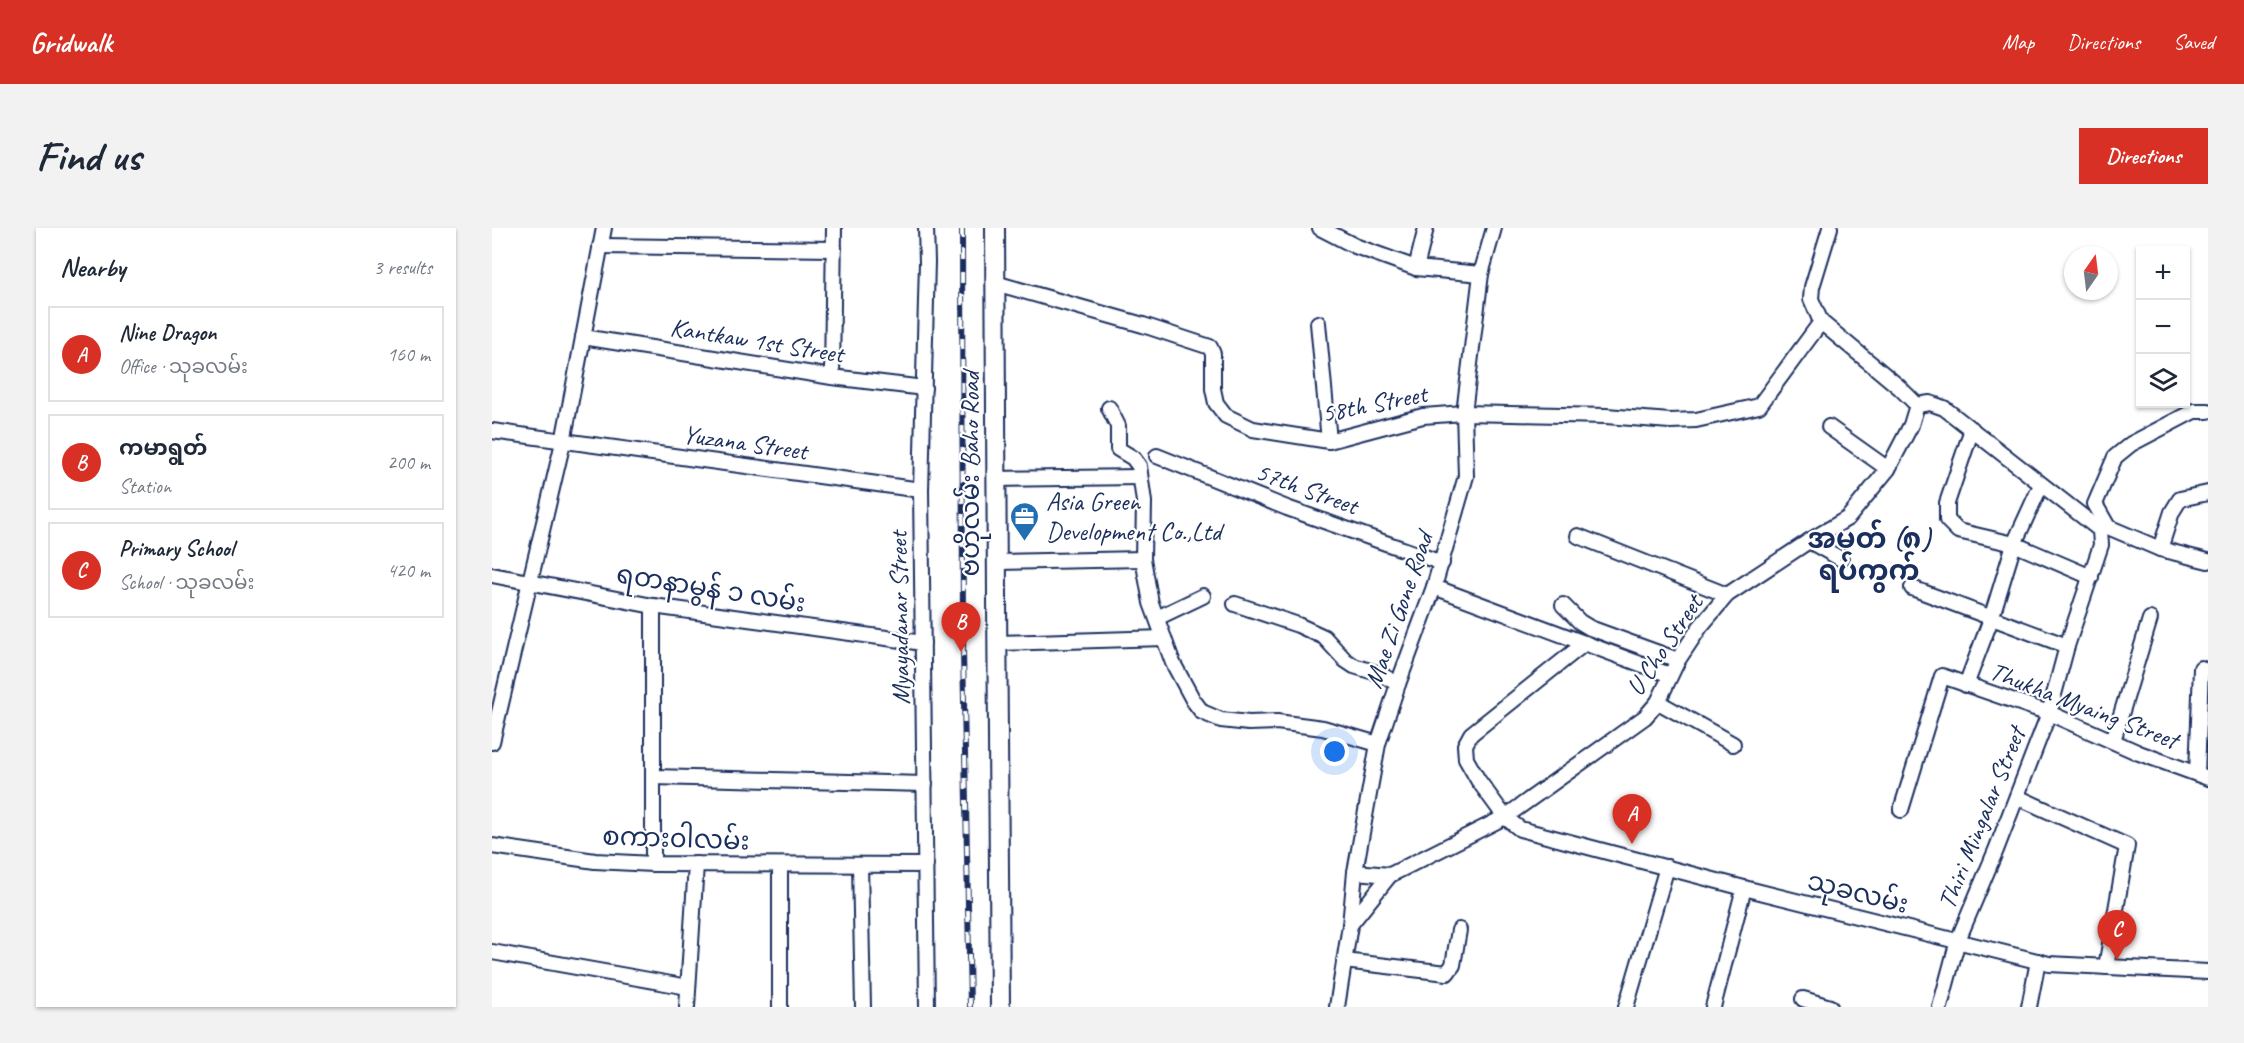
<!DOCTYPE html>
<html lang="en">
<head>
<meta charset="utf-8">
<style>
  body { margin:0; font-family:Caveat,"Noto Sans Myanmar",sans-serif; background:#f2f2f3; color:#1f2937 }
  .controls { position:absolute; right:18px; top:18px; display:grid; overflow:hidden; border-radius:0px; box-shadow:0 2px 4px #0004 }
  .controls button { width:54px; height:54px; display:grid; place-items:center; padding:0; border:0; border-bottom:2px solid #e0e1e3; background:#fff; color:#1f2937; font:30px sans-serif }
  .compass { position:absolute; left:1572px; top:18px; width:54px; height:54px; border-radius:50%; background:#fff; box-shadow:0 2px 4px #0004; rotate:14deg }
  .you { position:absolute; left:843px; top:524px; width:21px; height:21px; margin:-15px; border:4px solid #fff; border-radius:50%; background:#1a73e8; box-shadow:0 0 0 9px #1a73e833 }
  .badge { display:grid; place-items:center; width:39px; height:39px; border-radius:50%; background:#d93025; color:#fff; font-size:20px; font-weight:700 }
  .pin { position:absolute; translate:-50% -50px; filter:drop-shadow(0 2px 3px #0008) }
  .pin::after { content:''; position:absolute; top:32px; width:21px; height:18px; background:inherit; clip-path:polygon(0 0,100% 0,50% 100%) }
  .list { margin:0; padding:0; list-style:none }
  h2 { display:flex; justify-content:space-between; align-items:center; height:78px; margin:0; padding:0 24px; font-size:26px }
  h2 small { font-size:20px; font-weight:400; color:#747a83 }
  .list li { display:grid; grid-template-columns:39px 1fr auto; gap:18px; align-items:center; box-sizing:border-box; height:96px; margin:0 12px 12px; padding:0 12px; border:2px solid #e0e1e3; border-radius:0px }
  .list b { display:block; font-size:22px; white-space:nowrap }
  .list p { margin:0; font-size:20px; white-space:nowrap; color:#747a83 }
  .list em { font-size:20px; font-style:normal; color:#747a83 }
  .icon { flex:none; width:33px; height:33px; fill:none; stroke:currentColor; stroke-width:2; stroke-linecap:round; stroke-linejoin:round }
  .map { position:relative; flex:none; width:1716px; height:779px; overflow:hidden; border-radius:0px }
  header { display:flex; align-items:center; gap:36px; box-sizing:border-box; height:84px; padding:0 30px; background:#d93025; color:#fff }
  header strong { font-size:28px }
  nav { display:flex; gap:33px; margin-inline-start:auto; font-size:21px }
  .intro { display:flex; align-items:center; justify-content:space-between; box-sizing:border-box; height:144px; padding:0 36px }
  h1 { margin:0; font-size:42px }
  .button { padding:15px 27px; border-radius:0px; background:#d93025; color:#fff; font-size:21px; font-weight:700 }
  main { display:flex; gap:36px; padding:0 36px }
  aside { flex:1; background:#fff; border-radius:0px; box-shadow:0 2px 4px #0004 }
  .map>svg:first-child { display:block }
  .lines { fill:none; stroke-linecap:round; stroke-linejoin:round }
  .minor-casing { stroke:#1b2f5e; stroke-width:18 }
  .secondary-casing { stroke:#1b2f5e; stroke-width:22 }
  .minor { stroke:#fff; stroke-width:14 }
  .secondary { stroke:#fff; stroke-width:18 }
  .rail-casing { stroke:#1b2f5e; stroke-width:6 }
  .rail { stroke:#fff; stroke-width:4; stroke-dasharray:11; stroke-linecap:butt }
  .labels { text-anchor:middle; stroke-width:4.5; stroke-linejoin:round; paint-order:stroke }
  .street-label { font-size:26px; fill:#1b2f5e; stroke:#fff }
  .poi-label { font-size:26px; fill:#1b2f5e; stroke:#fff; text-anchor:start }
  .quarter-label { font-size:28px; font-weight:bold; fill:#1b2f5e; stroke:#fff }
</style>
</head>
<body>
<header>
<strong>Gridwalk</strong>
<nav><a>Map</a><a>Directions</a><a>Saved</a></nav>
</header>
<div class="intro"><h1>Find us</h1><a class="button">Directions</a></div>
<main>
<aside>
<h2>Nearby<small>3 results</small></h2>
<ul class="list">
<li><span class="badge">A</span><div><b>Nine Dragon</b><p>Office · သုခလမ်း</p></div><em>160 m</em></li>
<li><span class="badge">B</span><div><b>ကမာရွတ်</b><p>Station</p></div><em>200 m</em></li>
<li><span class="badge">C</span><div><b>Primary School</b><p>School · သုခလမ်း</p></div><em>420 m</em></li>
</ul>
</aside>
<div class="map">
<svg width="1716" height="779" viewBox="0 0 1716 779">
  <rect width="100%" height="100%" fill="#fff"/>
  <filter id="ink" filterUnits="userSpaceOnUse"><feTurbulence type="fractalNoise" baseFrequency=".0167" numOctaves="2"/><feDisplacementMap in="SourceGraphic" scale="12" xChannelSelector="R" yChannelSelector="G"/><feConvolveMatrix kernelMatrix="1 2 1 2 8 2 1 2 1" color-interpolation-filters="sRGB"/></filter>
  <g filter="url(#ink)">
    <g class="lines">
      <defs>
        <g id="minor">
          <path d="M434 0 435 34 429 262 435 779"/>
          <path d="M828 0 863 18 924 40 989 46"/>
          <path d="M1338 0 1320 59 1319 71 1329 94 1407 159 1425 177"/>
          <path d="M108 18 342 21"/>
          <path d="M924 40 934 0"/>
          <path d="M503 55 651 97 718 119 721 126V161L724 175 734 188 761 201 837 213 931 188 972 185 1114 188 1178 193 1204 192 1267 178 1329 94"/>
          <path d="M826 95 837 213"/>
          <path d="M91 109 340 149 432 160"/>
          <path d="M340 149 342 0"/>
          <path d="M1425 177 1438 175 1452 180 1608 302 1609 317 1575 418 1557 485 1504 622 1466 712 1448 779"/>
          <path d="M617 180 626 198V221L641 230 647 238 652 274 651 331 659 375 681 435 701 472 710 484 729 492 757 495 785 494 831 500 886 516"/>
          <path d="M1716 183H1702L1639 216 1623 229 1603 276 1616 299 1668 321 1716 333"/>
          <path d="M1337 199 1396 241"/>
          <path d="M1480 201 1455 275V292L1466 303 1522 316 1599 349"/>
          <path d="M0 203 429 262"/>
          <path d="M665 228 795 280 950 335"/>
          <path d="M503 251 648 249"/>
          <path d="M1086 308 1235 367"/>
          <path d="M1317 313 1349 331"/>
          <path d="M1668 321 1680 284 1688 271 1716 265"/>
          <path d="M503 334 651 331"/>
          <path d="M0 347 161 378 431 415"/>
          <path d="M942 359 1178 447"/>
          <path d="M1420 360 1575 418"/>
          <path d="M743 376 806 397 832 409 853 432 862 438 888 446 906 456"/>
          <path d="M1071 377 1088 394 1098 400 1186 432"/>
          <path d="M161 378V636"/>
          <path d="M665 390 711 368"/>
          <path d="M505 415 672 410"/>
          <path d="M1093 415 979 506 973 517 974 531 986 552 1013 589 1028 601 1252 660 1557 736 1716 744"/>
          <path d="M1474 457 1499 391 1522 316 1549 257"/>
          <path d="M1166 474 1241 516"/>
          <path d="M1621 513 1658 391"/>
          <path d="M0 514 71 214 112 0"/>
          <path d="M1705 546 1709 440"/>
          <path d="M161 549 433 556"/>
          <path d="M1525 569 1635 618 1614 739"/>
          <path d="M1409 582 1450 448 1557 485 1647 525 1716 550"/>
          <path d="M0 618 103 633 161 636 434 637"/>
          <path d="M368 637 371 779"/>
          <path d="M863 644 898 647"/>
          <path d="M858 697 898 647 1013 589 1153 489 1166 474 1186 432 1208 399 1235 367 1317 313 1356 290 1396 241 1419 197 1425 177"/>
          <path d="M0 724 196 759"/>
          <path d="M852 733 955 745 961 737 967 702"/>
          <path d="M1311 771 1338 779"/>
          <path d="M195 779 204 636"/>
          <path d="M288 779V637"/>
          <path d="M845 779 858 697 863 644 886 516 906 456 942 359 974 248 972 185 989 46 1002 0"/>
          <path d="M1134 779 1175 639"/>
          <path d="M1221 779 1252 660"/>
          <path d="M1537 779 1546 733"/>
        </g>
        <path id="secondary" d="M503 0C503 260 507 519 508 779"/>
      </defs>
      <!-- minor casing -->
      <use href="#minor" class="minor-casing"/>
      <!-- secondary casing -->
      <use href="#secondary" class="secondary-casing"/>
      <!-- minor -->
      <use href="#minor" class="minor"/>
      <!-- secondary -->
      <use href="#secondary" class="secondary"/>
      <defs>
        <path id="rail" d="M470 0 471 422 478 779"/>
      </defs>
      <!-- rail casing -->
      <use href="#rail" class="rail-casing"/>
      <!-- rail -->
      <use href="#rail" class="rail"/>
    </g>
  </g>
  <!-- icons -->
  <defs>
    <symbol id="office-pin" viewBox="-11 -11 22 30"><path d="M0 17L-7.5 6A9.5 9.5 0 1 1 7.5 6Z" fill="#1f6fb2" stroke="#fff"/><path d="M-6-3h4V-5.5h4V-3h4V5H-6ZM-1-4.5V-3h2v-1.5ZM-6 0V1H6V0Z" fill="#fff"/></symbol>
  </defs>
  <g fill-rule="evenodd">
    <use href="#office-pin" x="516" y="272" width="33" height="45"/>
  </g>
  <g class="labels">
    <!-- street labels -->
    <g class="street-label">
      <text transform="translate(265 112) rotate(9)" y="9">Kantkaw 1st Street</text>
      <text transform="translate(882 175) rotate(-11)" y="9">58th Street</text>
      <text transform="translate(253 214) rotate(8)" y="9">Yuzana Street</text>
      <text transform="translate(478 246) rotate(-90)" y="9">ဗဟိုလမ်း Baho Road</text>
      <text transform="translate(815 260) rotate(20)" y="9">57th Street</text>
      <text transform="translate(219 360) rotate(9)" y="9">ရတနာမွန် ၁ လမ်း</text>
      <text transform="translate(906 382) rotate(-71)" y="9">Mae Zi Gone Road</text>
      <text transform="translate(407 390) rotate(-91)" y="9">Myayadanar Street</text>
      <text transform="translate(1172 417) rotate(-56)" y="9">U Cho Street</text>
      <text transform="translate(1592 477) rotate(21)" y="9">Thukha Myaing Street</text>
      <text transform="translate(1489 590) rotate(-68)" y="9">Thiri Mingalar Street</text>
      <text transform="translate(184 610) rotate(2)" y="9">စကား၀ါလမ်း</text>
      <text transform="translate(1366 664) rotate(14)" y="9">သုခလမ်း</text>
    </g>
    <!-- poi labels -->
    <g class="poi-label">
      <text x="554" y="282">Asia Green<tspan x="554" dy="30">Development Co.,Ltd</tspan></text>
    </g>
    <!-- quarter labels -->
    <g class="quarter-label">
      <text x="1377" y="320">အမှတ် (၈)<tspan x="1377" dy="32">ရပ်ကွက်</tspan></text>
    </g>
  </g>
</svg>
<div class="controls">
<button>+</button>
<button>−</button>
<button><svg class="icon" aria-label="layers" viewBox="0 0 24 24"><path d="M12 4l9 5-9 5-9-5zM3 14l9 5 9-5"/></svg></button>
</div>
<svg class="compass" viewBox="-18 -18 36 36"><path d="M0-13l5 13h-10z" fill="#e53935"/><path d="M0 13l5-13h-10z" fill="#747a83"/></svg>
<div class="you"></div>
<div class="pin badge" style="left:1140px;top:616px">A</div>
<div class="pin badge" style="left:469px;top:424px">B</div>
<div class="pin badge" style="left:1625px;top:732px">C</div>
</div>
</main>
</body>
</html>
